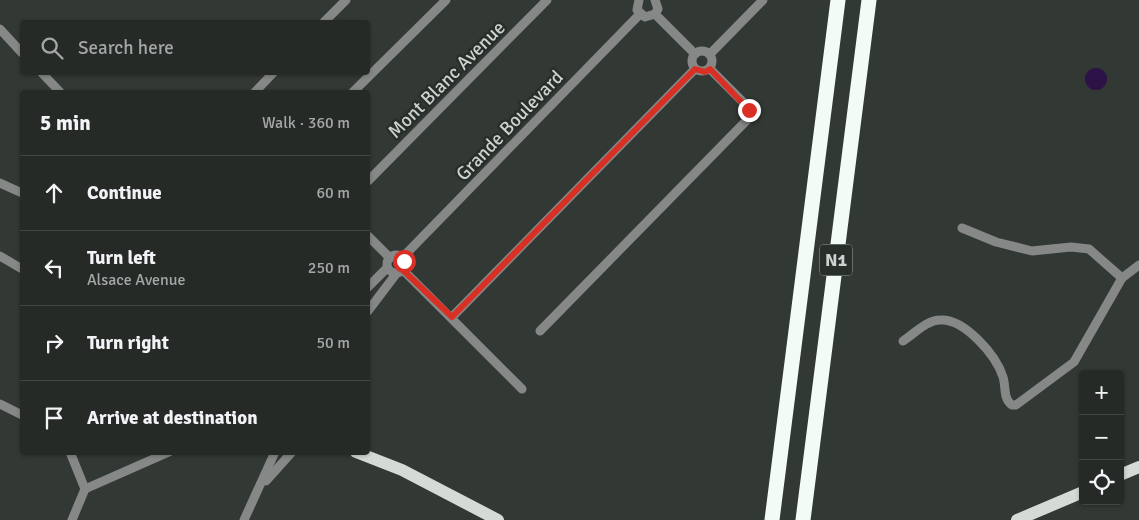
<!DOCTYPE html>
<html lang="en">
<head>
<meta charset="utf-8">
<style>
  body { margin:0; font-family:Signika,sans-serif; background:#323633; color:#f1f3f6 }
  .controls { position:absolute; right:15px; bottom:15px; display:grid; overflow:hidden; border-radius:5px; box-shadow:0 1px 4px #0004 }
  .controls button { width:45px; height:45px; display:grid; place-items:center; padding:0; border:0; border-bottom:1px solid #424644; background:#262a27; color:#f1f3f6; font:25px sans-serif }
  .stop { position:absolute; width:15px; height:15px; margin:-11px; border:4px solid #d93025; border-radius:50%; background:#fff }
  .stop.end { background:#d93025; border-color:#fff; box-shadow:0 1px 5px #0008 }
  .list { margin:0; padding:0; list-style:none }
  h2 { display:flex; justify-content:space-between; align-items:center; height:65px; margin:0; padding:0 20px; font-size:21px }
  h2 small { font-size:16px; font-weight:400; color:#a4a7a7 }
  .list li { display:grid; grid-template-columns:32px 1fr auto; gap:15px; align-items:center; box-sizing:border-box; height:75px; padding:0 20px; border-top:1px solid #424644 }
  .list b { display:block; font-size:19px; white-space:nowrap }
  .list p { margin:0; font-size:16px; white-space:nowrap; color:#a4a7a7 }
  .list em { font-size:16px; font-style:normal; color:#a4a7a7 }
  .icon { flex:none; width:28px; height:28px; fill:none; stroke:currentColor; stroke-width:2; stroke-linecap:round; stroke-linejoin:round }
  .map { position:relative; flex:none; width:1139px; height:520px; overflow:hidden }
  .search { position:absolute; background:#262a27; box-shadow:0 1px 4px #0004; left:20px; top:20px; width:350px; height:55px; display:flex; align-items:center; gap:12px; box-sizing:border-box; padding:0 18px; border-radius:5px; color:#a4a7a7; font-size:19px }
  .panel { position:absolute; background:#262a27; box-shadow:0 1px 4px #0004; left:20px; top:90px; width:350px; height:365px; border-radius:5px }
  .map>svg:first-child { display:block }
  .water { fill:#2c1246 }
  .lines { fill:none; stroke-linecap:round; stroke-linejoin:round }
  .minor { stroke:#858886; stroke-width:9 }
  .major { stroke:#d4dad6; stroke-width:12 }
  .highway { stroke:#f3fbf6; stroke-width:15 }
  .route { stroke:#d93025; stroke-width:6 }
  .labels { text-anchor:middle; stroke-width:5; stroke-linejoin:round; paint-order:stroke }
  .shield { fill:#282e2a; stroke:#9ca19e; stroke-width:1 }
  .shield-label { font-size:18px; font-weight:bold; fill:#ced2d0 }
  .street-label { font-size:19px; fill:#ced2d0; stroke:#282e2a }
</style>
</head>
<body>
<div class="map">
<svg width="1139" height="520" viewBox="0 0 1139 520">
  <rect width="100%" height="100%" fill="#323834"/>
  <!-- water -->
  <circle class="water" cx="1096" cy="79" r="11"/>
  <g class="lines">
    <!-- minor -->
    <g class="minor">
      <path d="M639 0 637 10 645 17 655 14 658 9 655 0"/>
      <path d="M655 14 695 54"/>
      <path d="M324 22 346 0"/>
      <path d="M0 29 22 53"/>
      <circle cx="702" cy="61" r="10"/>
      <path d="M710 54 763 0"/>
      <path d="M41 72 60 92"/>
      <path d="M255 92 274 72"/>
      <path d="M353 92 446 0"/>
      <path d="M368 181 547 0"/>
      <path d="M0 183 22 193"/>
      <path d="M962 228 996 242 1032 251 1071 247 1089 249 1122 278"/>
      <path d="M368 236 390 258"/>
      <circle cx="396" cy="264" r="9"/>
      <path d="M0 256 22 269"/>
      <path d="M402 258 640 14"/>
      <path d="M403 270 522 389"/>
      <path d="M368 287 387 268"/>
      <path d="M368 311 396 274"/>
      <path d="M452 317 695 69"/>
      <path d="M540 331 748 119 750 113 747 106 710 69"/>
      <path d="M903 341C914 334 927 320 940 320 964 318 996 355 1003 377 1006 386 1003 399 1012 405H1016L1074 362 1122 278 1139 265"/>
      <path d="M0 404 22 415"/>
      <path d="M70 452 85 489 72 520"/>
      <path d="M266 481 292 452"/>
      <path d="M85 489 169 452"/>
      <path d="M244 520 275 452"/>
    </g>
    <!-- major -->
    <g class="major">
      <path d="M356 452 402 470 498 520"/>
      <path d="M1120 475 1139 467"/>
      <path d="M1017 520 1083 492"/>
    </g>
    <!-- highway -->
    <g class="highway">
      <path d="M772 520 838 0"/>
      <path d="M803 520 869 0"/>
    </g>
  </g>
  <g class="lines">
    <!-- route -->
    <path class="route" d="M404 261 403 270 452 317 695 69 705 72 710 69 749 110"/>
  </g>
  <g class="labels">
    <!-- shield labels -->
    <rect class="shield" x="820" y="244.5" width="32" height="31" rx="4"/>
    <g class="shield-label">
      <text x="836" y="266">N1</text>
    </g>
    <!-- street labels -->
    <g class="street-label">
      <text transform="translate(446 79) rotate(-45)" y="7">Mont Blanc Avenue</text>
      <text transform="translate(509 125) rotate(-46)" y="7">Grande Boulevard</text>
    </g>
  </g>
</svg>
<div class="controls">
<button>+</button>
<button>−</button>
<button><svg class="icon" aria-label="locate" viewBox="0 0 24 24"><circle cx="12" cy="12" r="6"/><path d="M12 2v4M12 18v4M2 12h4M18 12h4"/></svg></button>
</div>
<div class="stop" style="left:404px;top:261px"></div>
<div class="stop end" style="left:749px;top:110px"></div>
<div class="search"><svg class="icon" aria-label="search" viewBox="0 0 24 24"><circle cx="10" cy="10" r="6"/><path d="M15 15l6 6"/></svg>Search here</div>
<section class="panel">
<h2>5 min<small>Walk · 360 m</small></h2>
<ul class="list">
<li><svg class="icon" aria-label="ahead" viewBox="0 0 24 24"><path d="M12 20V5M6 11l6-6 6 6"/></svg><div><b>Continue</b></div><em>60 m</em></li>
<li><svg class="icon" aria-label="left" viewBox="0 0 24 24"><path d="M17 20v-9H6M10 6l-5 5 5 5"/></svg><div><b>Turn left</b><p>Alsace Avenue</p></div><em>250 m</em></li>
<li><svg class="icon" aria-label="right" viewBox="0 0 24 24"><path d="M7 20v-9h11M14 6l5 5-5 5"/></svg><div><b>Turn right</b></div><em>50 m</em></li>
<li><svg class="icon" aria-label="arrive" viewBox="0 0 24 24"><path d="M6 21V4h12l-3 4 3 4H6"/></svg><div><b>Arrive at destination</b></div></li>
</ul>
</section>
</div>
</body>
</html>
